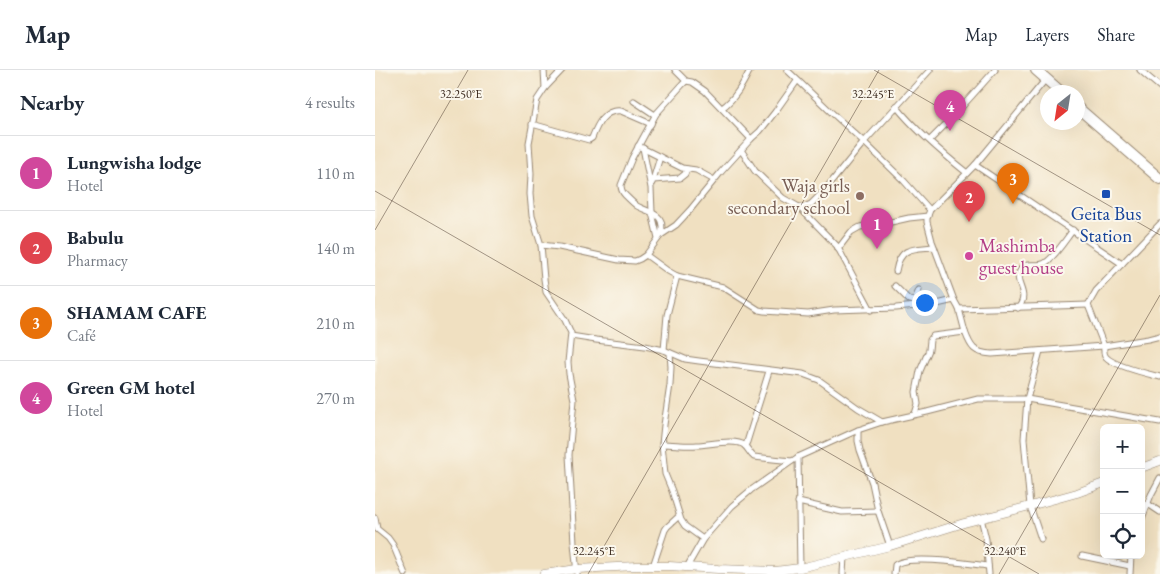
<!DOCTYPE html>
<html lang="en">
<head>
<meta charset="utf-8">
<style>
  body { margin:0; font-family:"EB Garamond",serif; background:#f2f2f3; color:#1f2937 }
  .controls { position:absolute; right:15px; bottom:15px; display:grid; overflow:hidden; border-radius:8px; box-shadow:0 5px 20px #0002 }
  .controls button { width:45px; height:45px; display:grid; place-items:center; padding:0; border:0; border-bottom:1px solid #e0e1e3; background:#fff; color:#1f2937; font:25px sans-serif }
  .compass { position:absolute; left:665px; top:15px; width:45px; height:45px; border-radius:50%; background:#fff; box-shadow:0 5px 20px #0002; rotate:210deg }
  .you { position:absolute; left:549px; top:232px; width:18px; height:18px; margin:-12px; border:4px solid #fff; border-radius:50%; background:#1a73e8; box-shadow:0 0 0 8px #1a73e833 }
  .badge { display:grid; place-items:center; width:32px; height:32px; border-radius:50%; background:#1f6fb2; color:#fff; font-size:16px; font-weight:700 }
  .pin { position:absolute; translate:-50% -41px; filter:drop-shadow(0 1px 2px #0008) }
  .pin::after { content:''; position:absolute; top:26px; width:18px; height:15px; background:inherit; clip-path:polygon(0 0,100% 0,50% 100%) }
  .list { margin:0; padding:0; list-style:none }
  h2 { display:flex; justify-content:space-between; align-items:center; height:65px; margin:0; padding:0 20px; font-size:21px }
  h2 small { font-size:16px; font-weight:400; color:#747a83 }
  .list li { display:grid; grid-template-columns:32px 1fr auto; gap:15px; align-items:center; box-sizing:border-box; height:75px; padding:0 20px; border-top:1px solid #e0e1e3 }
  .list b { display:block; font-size:19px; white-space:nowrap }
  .list p { margin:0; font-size:16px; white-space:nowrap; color:#747a83 }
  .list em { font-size:16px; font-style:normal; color:#747a83 }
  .icon { flex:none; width:28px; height:28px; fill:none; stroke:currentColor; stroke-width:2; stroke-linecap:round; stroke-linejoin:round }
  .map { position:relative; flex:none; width:785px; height:504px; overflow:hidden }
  header { display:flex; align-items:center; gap:30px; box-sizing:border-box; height:70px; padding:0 25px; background:#fff; border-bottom:1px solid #e0e1e3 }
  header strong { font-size:24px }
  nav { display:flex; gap:28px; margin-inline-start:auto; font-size:18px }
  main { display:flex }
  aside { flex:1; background:#fff }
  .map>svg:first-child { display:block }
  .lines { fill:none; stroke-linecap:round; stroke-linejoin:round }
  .street-casing { stroke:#968570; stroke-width:7 }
  .secondary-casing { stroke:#968570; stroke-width:9 }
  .highway-casing { stroke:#968570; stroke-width:12 }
  .street { stroke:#fff; stroke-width:5 }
  .secondary { stroke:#fff; stroke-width:8 }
  .highway { stroke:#fff; stroke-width:10 }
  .ticks { fill:none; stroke:#3b2a1e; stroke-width:1; stroke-opacity:0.45 }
  .transit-dot { fill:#1a4fb4; stroke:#fbf7ec; stroke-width:2 }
  .education-dot { fill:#8d6e63; stroke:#fbf7ec; stroke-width:2 }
  .hotel-dot { fill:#d1479c; stroke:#fbf7ec; stroke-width:2 }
  .labels { text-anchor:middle; stroke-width:4; stroke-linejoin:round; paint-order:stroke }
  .education-label { font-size:19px; fill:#785e54; stroke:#fbf7ec; text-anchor:end }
  .transit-label { font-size:19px; fill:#164399; stroke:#fbf7ec }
  .hotel-label { font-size:19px; fill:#b23c85; stroke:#fbf7ec; text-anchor:start }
  .ticks-label { font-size:12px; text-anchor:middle; fill:#3b2a1e; stroke:#fbf7ec; stroke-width:4; stroke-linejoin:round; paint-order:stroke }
</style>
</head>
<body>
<header>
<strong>Map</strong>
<nav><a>Map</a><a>Layers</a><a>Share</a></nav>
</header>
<main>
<aside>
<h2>Nearby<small>4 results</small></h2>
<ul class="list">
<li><span class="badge" style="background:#d1479c">1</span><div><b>Lungwisha lodge</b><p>Hotel</p></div><em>110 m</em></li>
<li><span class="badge" style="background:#e0444e">2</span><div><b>Babulu</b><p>Pharmacy</p></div><em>140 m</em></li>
<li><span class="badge" style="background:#e8710a">3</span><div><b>SHAMAM CAFE</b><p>Café</p></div><em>210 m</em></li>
<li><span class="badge" style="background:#d1479c">4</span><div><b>Green GM hotel</b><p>Hotel</p></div><em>270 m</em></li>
</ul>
</aside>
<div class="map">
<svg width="785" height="504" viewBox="0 0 785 504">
  <rect width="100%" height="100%" fill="#fbf7ec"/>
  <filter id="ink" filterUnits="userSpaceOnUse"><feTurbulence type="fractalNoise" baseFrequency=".02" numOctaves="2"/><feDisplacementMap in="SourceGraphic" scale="10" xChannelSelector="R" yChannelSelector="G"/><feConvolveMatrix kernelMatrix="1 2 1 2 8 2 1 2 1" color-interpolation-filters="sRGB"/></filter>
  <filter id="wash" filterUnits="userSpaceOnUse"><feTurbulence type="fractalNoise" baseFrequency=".0096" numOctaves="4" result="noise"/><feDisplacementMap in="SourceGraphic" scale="20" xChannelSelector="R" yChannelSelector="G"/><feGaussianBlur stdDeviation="1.12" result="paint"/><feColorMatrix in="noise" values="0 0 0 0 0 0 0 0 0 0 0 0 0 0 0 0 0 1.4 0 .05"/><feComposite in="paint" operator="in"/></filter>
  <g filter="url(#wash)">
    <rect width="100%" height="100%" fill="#f0e0c1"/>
  </g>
  <g filter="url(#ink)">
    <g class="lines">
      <defs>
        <g id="street">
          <path d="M169 0 170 18"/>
          <path d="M187 0 170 18 162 30 154 73 156 104 155 124 157 146 166 175 169 209 171 222 190 250 196 263 193 292 194 304 199 330 194 385 199 473 202 504"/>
          <path d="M300 0 311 11"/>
          <path d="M555 0 489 72 529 111 555 140"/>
          <path d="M765 0 785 17"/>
          <path d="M259 31 280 45"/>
          <path d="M521 36C541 61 567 83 592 103"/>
          <path d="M347 38C360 29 368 14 375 0"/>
          <path d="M157 54 214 70 217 68C222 55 229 39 246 41L276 54"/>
          <path d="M555 70 576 49 620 0"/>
          <path d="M263 76 307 98 321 100 339 110"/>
          <path d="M268 78 276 118 277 142"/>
          <path d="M366 80 380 101 408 128 424 137H429L436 134 449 121 489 72 456 42 412 0"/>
          <path d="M600 95 747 194"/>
          <path d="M278 110 305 108 310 104 312 99"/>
          <path d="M277 113 285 87"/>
          <path d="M424 137 462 176 496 240"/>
          <path d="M277 143 283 168"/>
          <path d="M785 154 721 221 713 235 729 276C729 280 728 284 731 287 739 296 773 304 785 307"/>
          <path d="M286 165C291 143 277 144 262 136 258 133 254 129 250 125 247 122 246 120 246 115L257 88 281 44 307 15 311 11 317 12 330 21 376 69"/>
          <path d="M166 175 184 177 244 190 260 191 265 189 271 185 286 165 301 155 315 140 346 102 376 69 385 61 400 42 422 11"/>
          <path d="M463 179 476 162 485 157 496 155 516 152 534 148 553 146"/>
          <path d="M271 185 293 201 302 206 348 217 384 240 389 241 433 244 459 240 521 238 562 234 579 230"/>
          <path d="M521 201C525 176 539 179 559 177"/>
          <path d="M520 216 534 230 540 231"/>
          <path d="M540 234 541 227 544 220"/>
          <path d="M643 238C656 223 638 214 645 201 650 190 661 198 670 193 679 188 691 169 698 160"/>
          <path d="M584 239 713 235"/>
          <path d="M590 262 584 239 579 230 557 171 552 152V148L555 140 600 95 671 9"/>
          <path d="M196 266 221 270 270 276 289 280 310 289 324 291 428 304 444 310 483 338 507 352"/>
          <path d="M289 280 292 245 302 206"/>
          <path d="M665 281 652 329 649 369 655 436 666 469"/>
          <path d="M295 283 296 297 295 315 289 355 287 374 290 404 297 421 306 450 310 456 328 469"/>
          <path d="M540 344 543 334 541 322 545 301 554 280 555 270 558 266 590 262C596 278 599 283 617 284L729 276 773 269 785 266"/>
          <path d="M483 360V371L485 380 497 413 503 441 515 476"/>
          <path d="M287 374C299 374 311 376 322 375 333 375 360 368 369 375 373 378 374 383 379 387L417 391"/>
          <path d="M370 376 372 372 394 301"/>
          <path d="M423 387 425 498"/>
          <path d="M423 432 467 442 503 441"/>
          <path d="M773 434 785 442"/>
          <path d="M0 448 2 459 13 468 18 475 30 504"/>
          <path d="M606 448 611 469 614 504"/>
          <path d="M766 451 776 425 785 408"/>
          <path d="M707 486 755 496"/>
          <path d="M278 496 290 460 292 457 304 446"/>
          <path d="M312 497 328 469 357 436 376 420 423 387 483 360 507 352 552 342 603 329H652L785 352"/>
          <path d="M468 504 469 487"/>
          <path d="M519 504 520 495C533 484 596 494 613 496"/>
          <path d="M755 504 756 485"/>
        </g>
        <g id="secondary">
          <path d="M766 398 785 391"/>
          <path d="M169 504 202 499 261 496H294L343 499 400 501 425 498 515 476 589 453 655 436 702 423 729 413"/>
        </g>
        <g id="highway">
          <path d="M661 0 686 22"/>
          <path d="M702 37 785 109"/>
        </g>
      </defs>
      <!-- street casing -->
      <use href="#street" class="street-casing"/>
      <!-- secondary casing -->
      <use href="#secondary" class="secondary-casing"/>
      <!-- highway casing -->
      <use href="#highway" class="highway-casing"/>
      <!-- street -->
      <use href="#street" class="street"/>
      <!-- secondary -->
      <use href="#secondary" class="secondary"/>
      <!-- highway -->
      <use href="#highway" class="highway"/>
    </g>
  </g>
  <!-- ticks -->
  <path class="ticks" d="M499 0 785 165M0 121 664 504M0 160 93 0M213 504 504 0M624 504 785 225"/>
  <!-- markers -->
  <rect class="transit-dot" x="726" y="119" width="10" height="10" rx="2.5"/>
  <circle class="education-dot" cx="485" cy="126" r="5"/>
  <circle class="hotel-dot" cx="594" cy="186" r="5"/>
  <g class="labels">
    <!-- education labels -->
    <g class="education-label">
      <text x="475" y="122">Waja girls<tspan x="475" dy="22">secondary school</tspan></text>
    </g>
    <!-- transit labels -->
    <g class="transit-label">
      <text x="731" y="150">Geita Bus<tspan x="731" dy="22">Station</tspan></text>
    </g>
    <!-- hotel labels -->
    <g class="hotel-label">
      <text x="604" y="182">Mashimba<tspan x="604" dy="22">guest house</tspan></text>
    </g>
  </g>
  <g class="ticks-label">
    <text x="498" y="28">32.245°E</text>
    <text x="86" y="28">32.250°E</text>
    <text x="219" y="485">32.245°E</text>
    <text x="630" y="485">32.240°E</text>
  </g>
</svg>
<div class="controls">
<button>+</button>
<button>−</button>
<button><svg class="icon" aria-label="locate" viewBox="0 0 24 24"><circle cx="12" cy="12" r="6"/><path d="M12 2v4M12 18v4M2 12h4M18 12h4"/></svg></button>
</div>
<svg class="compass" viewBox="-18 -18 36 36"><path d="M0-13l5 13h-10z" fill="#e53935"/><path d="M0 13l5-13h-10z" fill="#747a83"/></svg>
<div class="you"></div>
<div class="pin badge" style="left:502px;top:179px;background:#d1479c">1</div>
<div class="pin badge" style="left:594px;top:152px;background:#e0444e">2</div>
<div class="pin badge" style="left:638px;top:134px;background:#e8710a">3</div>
<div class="pin badge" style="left:575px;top:61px;background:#d1479c">4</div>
</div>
</main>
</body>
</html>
